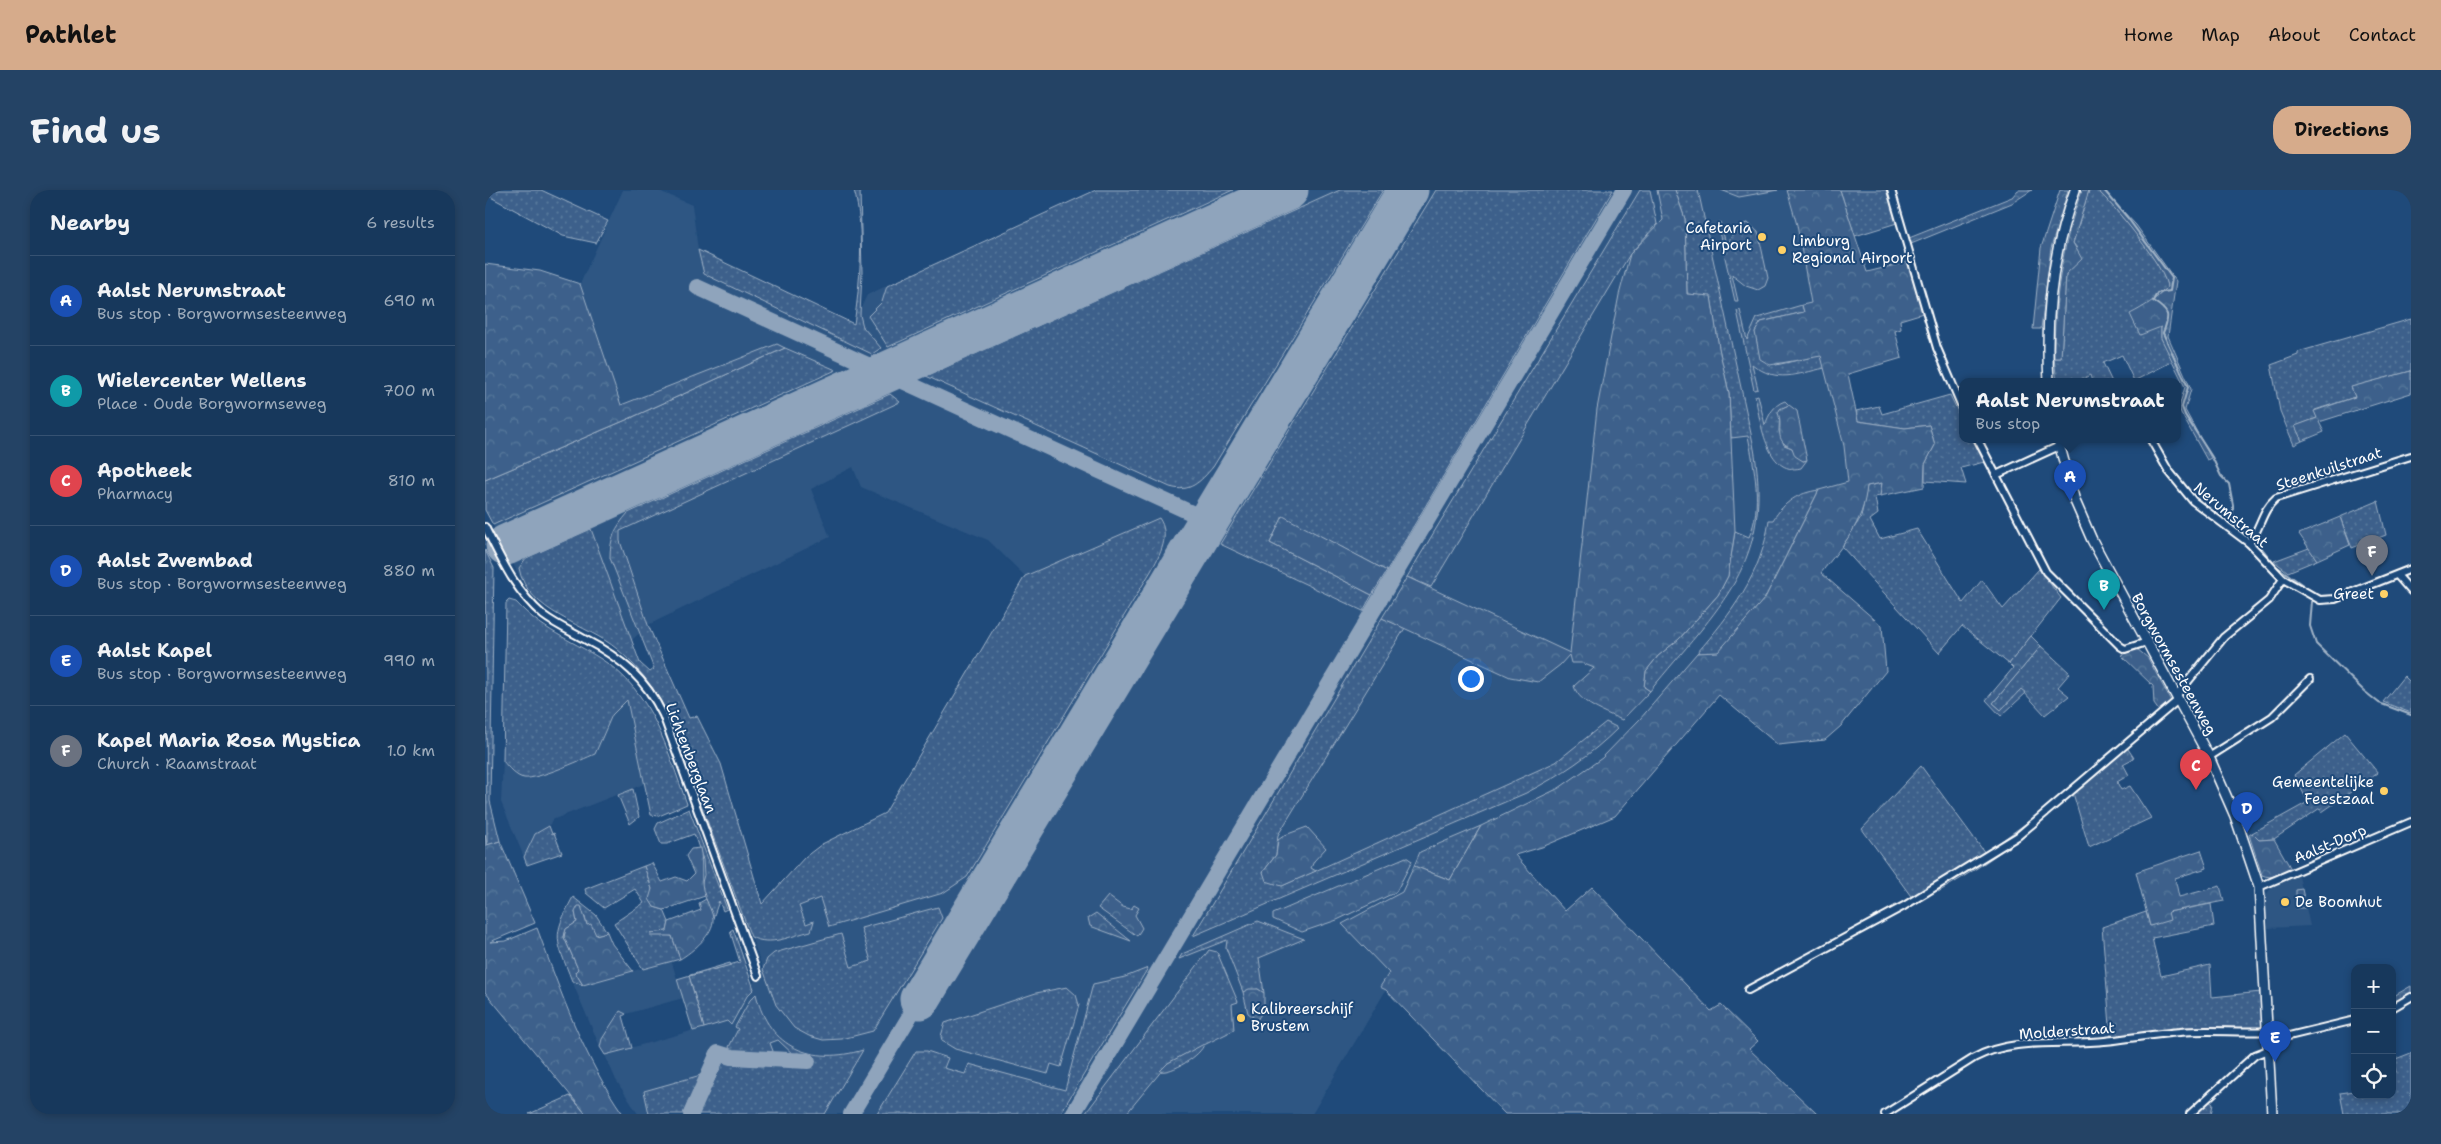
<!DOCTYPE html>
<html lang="en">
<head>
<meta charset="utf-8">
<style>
  body { margin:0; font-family:"Shantell Sans",sans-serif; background:#244365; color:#f1f3f6 }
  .controls { position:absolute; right:15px; bottom:15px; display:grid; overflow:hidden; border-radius:10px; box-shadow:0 2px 8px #0003 }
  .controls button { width:45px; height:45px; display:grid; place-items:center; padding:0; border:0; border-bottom:1px solid #365272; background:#17385c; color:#f1f3f6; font:25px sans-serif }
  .you { position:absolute; left:985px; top:488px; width:18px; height:18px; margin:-12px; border:4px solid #fff; border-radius:50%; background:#1a73e8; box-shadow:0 0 0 8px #1a73e833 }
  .badge { display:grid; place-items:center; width:32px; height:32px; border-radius:50%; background:#d6ab8b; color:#fff; font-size:16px; font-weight:700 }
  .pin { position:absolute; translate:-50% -41px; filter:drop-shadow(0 1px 2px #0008) }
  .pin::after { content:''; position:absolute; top:26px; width:18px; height:15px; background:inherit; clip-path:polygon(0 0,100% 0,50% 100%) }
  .popup { position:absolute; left:1474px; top:188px; width:222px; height:65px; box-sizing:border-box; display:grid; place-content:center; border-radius:10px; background:#17385c; filter:drop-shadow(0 1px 4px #0005); font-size:16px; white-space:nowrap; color:#9eacbb }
  .popup b { font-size:19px; color:#f1f3f6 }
  .popup::after { content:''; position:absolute; left:50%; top:100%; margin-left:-10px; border:10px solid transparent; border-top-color:#17385c }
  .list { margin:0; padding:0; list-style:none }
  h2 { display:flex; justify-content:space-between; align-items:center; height:65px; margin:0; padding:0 20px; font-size:21px }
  h2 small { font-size:16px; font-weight:400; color:#9eacbb }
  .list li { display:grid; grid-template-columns:32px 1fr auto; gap:15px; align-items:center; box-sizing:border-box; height:90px; padding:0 20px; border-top:1px solid #365272 }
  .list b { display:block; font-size:19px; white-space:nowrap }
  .list p { margin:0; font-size:16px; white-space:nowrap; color:#9eacbb }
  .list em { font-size:16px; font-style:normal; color:#9eacbb }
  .icon { flex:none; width:28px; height:28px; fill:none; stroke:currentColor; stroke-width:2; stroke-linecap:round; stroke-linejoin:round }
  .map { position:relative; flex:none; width:1926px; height:924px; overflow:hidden; border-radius:20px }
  header { display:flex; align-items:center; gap:30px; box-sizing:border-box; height:70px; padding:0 25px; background:#d6ab8b; color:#111 }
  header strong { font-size:24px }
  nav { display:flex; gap:28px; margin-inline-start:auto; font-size:18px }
  .intro { display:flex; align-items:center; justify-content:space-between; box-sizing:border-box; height:120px; padding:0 30px }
  h1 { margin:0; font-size:35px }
  .button { padding:12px 22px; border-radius:20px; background:#d6ab8b; color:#111; font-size:18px; font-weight:700 }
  main { display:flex; gap:30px; padding:0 30px }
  aside { flex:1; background:#17385c; border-radius:20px; box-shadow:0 2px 8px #0003 }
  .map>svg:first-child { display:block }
  .built { fill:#2e5683 }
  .grass { fill:url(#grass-dots); stroke:#9eb0c5 }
  .forest { fill:url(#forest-crowns); stroke:#9eb0c5 }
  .pitch { fill:#3c618b; stroke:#9eb0c5 }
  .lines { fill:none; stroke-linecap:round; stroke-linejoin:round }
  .stream { stroke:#a3b5c8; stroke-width:2 }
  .taxiway { stroke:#8fa4bc; stroke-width:16 }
  .runway { stroke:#8fa4bc; stroke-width:41 }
  .minor-casing { stroke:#fff; stroke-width:10 }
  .major-casing { stroke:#fff; stroke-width:12 }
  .minor { stroke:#1f4a7a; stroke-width:6 }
  .major { stroke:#1f4a7a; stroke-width:9 }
  .poi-dot { fill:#ffd166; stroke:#1f4a7a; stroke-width:2 }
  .labels { text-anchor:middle; stroke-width:4; stroke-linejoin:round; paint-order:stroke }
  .poi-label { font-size:15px; fill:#fff; stroke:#1f4a7a; text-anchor:end }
  .street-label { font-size:15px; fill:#fff; stroke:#1f4a7a }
</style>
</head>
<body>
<header>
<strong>Pathlet</strong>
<nav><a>Home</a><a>Map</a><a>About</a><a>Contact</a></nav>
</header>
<div class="intro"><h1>Find us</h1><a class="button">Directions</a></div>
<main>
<aside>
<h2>Nearby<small>6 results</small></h2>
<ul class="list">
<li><span class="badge" style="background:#1a4fb4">A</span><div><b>Aalst Nerumstraat</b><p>Bus stop · Borgwormsesteenweg</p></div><em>690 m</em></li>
<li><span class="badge" style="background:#0f9aa8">B</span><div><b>Wielercenter Wellens</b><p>Place · Oude Borgwormseweg</p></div><em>700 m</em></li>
<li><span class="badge" style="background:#e0444e">C</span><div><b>Apotheek</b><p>Pharmacy</p></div><em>810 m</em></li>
<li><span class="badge" style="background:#1a4fb4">D</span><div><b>Aalst Zwembad</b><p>Bus stop · Borgwormsesteenweg</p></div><em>880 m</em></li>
<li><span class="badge" style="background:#1a4fb4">E</span><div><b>Aalst Kapel</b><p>Bus stop · Borgwormsesteenweg</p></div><em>990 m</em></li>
<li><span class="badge" style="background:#6b7280">F</span><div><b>Kapel Maria Rosa Mystica</b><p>Church · Raamstraat</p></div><em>1.0 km</em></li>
</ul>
</aside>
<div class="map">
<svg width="1926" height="924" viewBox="0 0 1926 924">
  <defs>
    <pattern id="grass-dots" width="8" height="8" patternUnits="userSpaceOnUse" patternTransform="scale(1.25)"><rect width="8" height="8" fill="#3c618b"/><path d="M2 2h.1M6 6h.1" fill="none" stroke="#59799c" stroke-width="1.8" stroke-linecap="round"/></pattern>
    <pattern id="forest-crowns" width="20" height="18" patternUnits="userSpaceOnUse" patternTransform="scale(1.25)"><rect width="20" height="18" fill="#3c618b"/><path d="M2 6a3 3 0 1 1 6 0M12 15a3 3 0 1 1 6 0" fill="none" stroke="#59799c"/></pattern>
  </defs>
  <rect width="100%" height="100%" fill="#1f4a7a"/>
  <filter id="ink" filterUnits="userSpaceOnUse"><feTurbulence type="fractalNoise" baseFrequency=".02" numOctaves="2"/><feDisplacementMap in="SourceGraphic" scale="10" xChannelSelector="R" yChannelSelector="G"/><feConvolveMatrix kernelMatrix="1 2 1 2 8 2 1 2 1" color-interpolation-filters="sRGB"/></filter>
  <g filter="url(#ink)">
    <!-- built -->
    <g class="built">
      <path d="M138 0H172L207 15 213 60 368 135 382 105 611 0H1355L1384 87 1343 97 1373 231 1382 296 1366 346 1336 383 1397 436 1340 550 1293 555 1234 505 1130 626 1057 657 1030 665 1080 721 1107 697 1264 859 1332 924H1020L901 800 827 924H198L216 885 159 901 164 924H153L131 890 120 865 242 831 278 779 259 727 277 715 320 667 337 654 400 623 540 386 503 350 376 297 368 277 326 299 345 347 163 435 146 451 87 434 52 408 35 387 0 320 141 230 95 94Z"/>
      <path d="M142 510 159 594 67 630 64 636 48 646 39 667 16 612 18 571 24 578 38 588 50 587 110 564 127 525Z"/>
      <path d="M1814 686 1825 736 1783 738 1780 706 1787 697Z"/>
      <path d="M186 770 198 808 141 824 135 821 117 849 115 857 87 791 94 795 103 794Z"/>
    </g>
    <!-- grass -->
    <g class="grass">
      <path d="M0 0H56L123 31 111 53 78 46 0 4Z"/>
      <path d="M369 0H375L377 82 375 125 378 137 396 158 387 164 219 84 213 60 369 134C375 94 380 39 369 0Z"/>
      <path d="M611 0H748L403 157 383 126 397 112 402 96Z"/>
      <path d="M855 0H898L728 277C715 292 705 303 685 297L441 186Z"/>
      <path d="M951 0H1128L902 381 798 327 785 353 887 405 878 421 735 354Z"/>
      <path d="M1155 0H1165L1172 34 1145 64 946 397 922 387Z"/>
      <path d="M1190 0H1213L1268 253C1291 373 1233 417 1165 501L1159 497 1161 481 1173 466 1195 448 1233 405 1243 386 1250 341 1264 347C1278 316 1269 277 1263 246L1246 248 1244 203 1234 159 1226 107 1202 104 1200 29Z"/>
      <path d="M1236 0H1293L1254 7Z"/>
      <path d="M1355 0H1402L1412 33 1370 46Z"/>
      <path d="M1604 0H1612C1627 13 1683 79 1682 98L1662 116 1676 137V148L1688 171 1649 191 1637 165 1618 173 1627 192H1607L1605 185 1592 192H1572L1569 168H1576L1581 84 1592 58 1588 53Z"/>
      <path d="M1235 32 1242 57C1246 47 1250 34 1263 33L1273 42 1283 88 1280 96 1273 100 1261 96 1247 85 1253 111H1250L1232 33Z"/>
      <path d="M1317 115 1319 122 1276 132 1270 142 1291 175 1336 165 1340 178C1311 184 1292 194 1267 174L1273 199 1269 200 1252 121 1255 120 1262 150 1272 128Z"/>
      <path d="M1926 129V181L1867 197 1870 207 1830 220 1832 228 1811 236 1817 251 1809 255 1795 221 1786 175 1813 165V162Z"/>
      <path d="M300 158 351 180 8 335 0 320V290L141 230Z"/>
      <path d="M405 204 415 212 135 341V351L163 435 204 528 212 526 236 574 277 714 320 667 337 654 400 623 540 386 674 328C686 345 675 365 666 381L482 687 458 703 344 737 335 708 314 716 321 734 329 731 326 741C305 746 286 757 266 747L180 519C168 496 152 476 132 459 104 435 41 422 34 378L41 368 106 339 155 473 165 482 169 479 125 368C125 348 130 338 143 323Z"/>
      <path d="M1273 205 1280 235C1284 225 1288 215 1300 211L1304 215 1295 219 1294 241 1299 255 1307 258 1318 271 1322 270 1316 278C1281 287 1275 228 1270 206Z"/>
      <path d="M1465 205 1477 230 1478 250H1488L1499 272 1476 278 1481 294 1440 291V274L1450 255 1444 235 1420 238 1373 231 1371 221 1394 216 1397 224Z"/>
      <path d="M1397 293 1395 306 1390 307 1393 324 1385 330 1395 349 1432 339 1478 413 1497 390 1518 419 1554 379 1576 408 1524 474 1477 436 1454 463 1357 357 1376 327 1382 296Z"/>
      <path d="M1334 300 1280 408 1233 463H1212C1246 424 1277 384 1284 330H1288C1300 311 1313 303 1334 300Z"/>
      <path d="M1893 311 1901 345 1867 358 1855 327Z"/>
      <path d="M1824 358 1832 370 1803 382 1789 371Z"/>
      <path d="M0 360 9 378 5 611 15 651 2 655Z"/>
      <path d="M24 410 31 412C58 441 83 448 116 469 168 501 182 560 202 614L174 626 166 625 142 510 127 525 110 564C96 570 52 590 39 588 31 587 23 577 18 571L21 413Z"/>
      <path d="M897 428 920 438 793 645 791 665 778 682 797 696 1071 572 1121 532 1133 538C1106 565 1076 585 1041 603L708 746Z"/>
      <path d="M1556 456 1585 483 1573 497 1584 506 1560 525 1537 500 1516 520 1508 513Z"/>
      <path d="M1919 486 1926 493V523L1898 512Z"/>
      <path d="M1860 543 1893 583 1837 622 1835 618 1789 649 1774 650 1767 643 1823 612 1809 585Z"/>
      <path d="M1641 556 1649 568 1638 574 1644 585 1632 592 1636 600 1645 596 1666 628 1604 657 1588 603Z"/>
      <path d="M1436 576 1500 663 1428 709 1377 639Z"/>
      <path d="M148 599 154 627 145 634 133 605Z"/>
      <path d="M204 619 242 719 238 721 234 711 228 728 216 696 219 685 218 670 209 644 182 654H176L170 639 173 633Z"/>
      <path d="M64 636 67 644 69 643 77 663 42 675 39 667 50 644Z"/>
      <path d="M996 636 965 690 929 676 935 662Z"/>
      <path d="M159 676 167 699 169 717 179 720 184 732 182 741 166 743 187 746 195 769 158 779 129 733 159 713 150 699 119 718 101 703 100 699Z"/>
      <path d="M88 707 111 725 122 742 111 745 102 736 100 727 90 722 92 732 81 739 79 747 93 779 90 782 98 795 87 791C71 749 66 748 88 707Z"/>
      <path d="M1726 714 1729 736 1667 748 1676 786 1725 775 1727 807 1776 802 1777 839 1703 838 1626 848 1617 737 1661 722 1665 736 1683 722Z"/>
      <path d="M453 717 457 728 388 841 357 849 338 850 324 846 309 838 291 815 278 779 282 769 289 763 356 744 366 777 386 771 376 738Z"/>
      <path d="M773 731 819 749 774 768 779 803 773 799 758 802 741 758 742 750 694 769 697 764Z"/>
      <path d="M248 739 269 799 262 806 246 835 242 831 219 838 204 786 255 772 245 741Z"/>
      <path d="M724 760 732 762 753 812 747 814 749 840 683 873 641 924H600Z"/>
      <path d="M663 778 575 924H392L431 861H442L463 868 459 878 480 884 484 874 580 900 608 794 640 787Z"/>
      <path d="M582 797 591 805 594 815 576 877 566 874 563 884 470 859 457 851 456 846 460 833 551 803Z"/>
      <path d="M271 804C284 859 328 875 378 860L340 924H213L238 872 313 877 329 875 325 866 312 868 293 850 285 853 288 861 284 864 246 861 244 857 253 839 250 837 265 810Z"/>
      <path d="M1926 863V924H1859L1855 903 1870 901V905H1907V882H1911L1908 870Z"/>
      <path d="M216 885 198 924H164L159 901Z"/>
      <path d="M85 906 101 924H44Z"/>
    </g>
    <!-- forest -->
    <g class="forest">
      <path d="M1172 0H1190L1200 29 1202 104 1226 106 1234 158 1244 203 1250 341 1243 386 1233 405 1194 449 1173 466 1161 481 1159 497 1165 501 1137 530C1122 523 1094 514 1089 496L1109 478 1097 473H1086L1084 465 1075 475 1053 492 1025 487 897 428 922 387 1085 463 1112 219 1134 105 1145 64 1178 30Z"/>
      <path d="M1302 0H1355L1382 82 1423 72 1438 123 1415 130 1416 139 1410 141 1417 168 1363 184 1373 231 1420 238 1444 235 1450 255 1440 274 1439 297 1395 306 1397 293 1382 296C1378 335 1359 353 1336 383L1397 436 1401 481 1356 536 1340 550 1293 555 1234 505 1130 626 1057 657 1030 665 1080 721 1107 697 1226 821 1236 815 1273 851 1264 859 1332 924H1020L901 800 895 797 904 783 857 734 917 702 929 676 965 690 996 636 1074 598 1117 568 1155 529 1212 463 1233 462 1280 408 1334 300 1363 292 1359 256 1336 166 1285 175 1275 169 1270 142 1276 132 1319 122 1317 115 1326 113 1312 35Z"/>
      <path d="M1533 0H1547L1527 13 1426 54 1424 48 1527 7Z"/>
      <path d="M1575 0H1583L1566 58 1556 139H1548L1556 58Z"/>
      <path d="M1597 0H1604L1588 53 1597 69 1581 84 1576 168H1569C1569 111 1577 54 1597 0Z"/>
      <path d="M1612 0H1618L1651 35 1691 91 1683 146 1706 199 1700 220 1726 268 1722 270 1696 223 1694 217 1700 197 1676 148V137L1655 145 1645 124C1659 117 1671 109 1682 98 1683 80 1627 13 1612 0Z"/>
      <path d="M0 74 55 81 95 94 136 215 292 154 300 158 141 230 0 290Z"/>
      <path d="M1926 181V203L1834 232 1839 242 1817 251 1810 236 1832 228 1829 221 1870 207 1866 197Z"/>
      <path d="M1304 215 1312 221 1322 270 1318 271 1310 266 1307 258C1287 250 1299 238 1293 223L1295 219Z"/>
      <path d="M798 326 902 381 887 405 785 353Z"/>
      <path d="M1855 327 1865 355 1832 370 1814 344Z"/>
      <path d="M1546 446 1556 456 1508 513 1516 520 1536 499 1541 503 1516 526 1501 510 1528 478 1524 474Z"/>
      <path d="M1652 459 1663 468 1686 511 1674 521 1669 514 1668 496 1636 465Z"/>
      <path d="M1602 582 1606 586C1560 631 1509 670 1453 702L1451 698 1547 629Z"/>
      <path d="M822 637 841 658 829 671 826 678 831 681 797 696 781 691 778 682 791 665 793 650 800 645Z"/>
      <path d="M1767 643 1774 650 1789 649 1806 679C1796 683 1787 690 1777 685L1764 645Z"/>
      <path d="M0 644 2 655 15 651 50 733 5 752 21 751 52 738C76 803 98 867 138 924H101L0 802Z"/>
      <path d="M215 658C219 675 214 692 220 706L179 720 169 717 164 709 167 699 159 676 167 673 177 692 191 687 202 691 209 684 201 666 206 659Z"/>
      <path d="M1716 660 1722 678 1690 688 1694 707 1735 696 1739 711 1683 722 1685 730 1665 736 1651 682Z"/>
      <path d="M921 667 927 671 911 702 852 730 817 742 788 729V724Z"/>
      <path d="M623 706 638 717 646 719 649 715 654 718 650 725 657 738 652 746 613 718Z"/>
      <path d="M221 709C223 715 228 723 228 729 229 744 207 762 195 769L187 746H166V743L182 741 184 732 216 720 214 713Z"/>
      <path d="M93 716H96L102 735 106 734 111 745 122 742 127 754 148 781 98 795 90 782 93 779 79 747 81 739 92 732 90 722Z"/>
      <path d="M611 723 646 751 605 736 603 728Z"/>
      <path d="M245 773 246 775 204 786 219 838 208 841 192 789Z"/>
      <path d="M1926 796V803L1907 813V807Z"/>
      <path d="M764 799H773L779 803V819L772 830 763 823 758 802Z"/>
      <path d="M135 821 141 824 138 826 147 858 120 865 115 857 117 849Z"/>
      <path d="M719 854C717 865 686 884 675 881L683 873Z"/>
      <path d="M1724 911 1728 914 1726 924H1710Z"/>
    </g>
    <!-- pitch -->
    <path class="pitch" d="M1817 699 1821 718H1811V700Z"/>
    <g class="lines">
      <!-- stream -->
      <g class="stream">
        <path d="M1619 0 1642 27 1687 88 1685 101 1672 103 1668 111C1685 122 1685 125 1678 143L1703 197 1697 217 1700 225 1727 267 1736 286 1744 294 1748 315V332L1760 344"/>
        <path d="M1775 356 1791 376 1829 403"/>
        <path d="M1827 411 1825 436 1831 454 1879 501 1894 513 1926 525"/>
      </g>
      <!-- taxiway -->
      <g class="taxiway">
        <path d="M212 97 724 331"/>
        <path d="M206 924 233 863 246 867 323 871"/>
        <path d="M366 924 435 809"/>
        <path d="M588 924 1139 0"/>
      </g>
      <!-- runway -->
      <g class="runway">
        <path d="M21 355 803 0"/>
        <path d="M435 809 923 0"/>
      </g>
      <defs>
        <g id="minor">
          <path d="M1406 0 1452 158 1478 219"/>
          <path d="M1493 250 1561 382 1635 456 1640 459 1662 452"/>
          <path d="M1666 250 1683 280 1708 311 1764 353 1798 389 1835 410 1850 409 1926 379"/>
          <path d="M1511 285 1570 258 1584 250"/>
          <path d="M0 337C16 369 30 401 58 425 71 435 87 442 101 450 136 468 161 489 178 525L273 786"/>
          <path d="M1764 353C1776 338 1776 321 1791 308L1926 266"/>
          <path d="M1912 385 1926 401"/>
          <path d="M1691 506 1739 447 1784 410 1798 389"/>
          <path d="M1724 567 1787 527 1825 489"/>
          <path d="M1774 697 1926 632"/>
          <path d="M1263 800 1419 716 1533 646 1693 510"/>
          <path d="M1907 818 1926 807"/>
          <path d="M1783 851 1870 830"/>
          <path d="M1400 924 1489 868C1523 849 1567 854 1605 852 1635 851 1665 844 1695 842 1724 839 1753 843 1783 841"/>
          <path d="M1705 924 1770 865 1783 860"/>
        </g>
        <g id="major">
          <path d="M1564 192C1560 127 1567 62 1590 0"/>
          <path d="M1573 250 1590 311 1607 350 1724 567 1750 626 1774 697 1787 924"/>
        </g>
      </defs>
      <!-- minor casing -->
      <use href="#minor" class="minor-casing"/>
      <!-- major casing -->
      <use href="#major" class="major-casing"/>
      <!-- minor -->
      <use href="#minor" class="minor"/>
      <!-- major -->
      <use href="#major" class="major"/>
    </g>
  </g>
  <!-- markers -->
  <g class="poi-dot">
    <circle cx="1277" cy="47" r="5"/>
    <circle cx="1297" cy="60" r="5"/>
    <circle cx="1899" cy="404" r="5"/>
    <circle cx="1899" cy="601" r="5"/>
    <circle cx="1800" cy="712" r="5"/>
    <circle cx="756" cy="828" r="5"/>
  </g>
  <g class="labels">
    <!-- poi labels -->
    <g class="poi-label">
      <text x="1267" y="43">Cafetaria<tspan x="1267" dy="17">Airport</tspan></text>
      <text x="1307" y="56" text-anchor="start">Limburg<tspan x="1307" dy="17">Regional Airport</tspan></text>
      <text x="1889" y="409">Greet</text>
      <text x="1889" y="597">Gemeentelijke<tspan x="1889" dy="17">Feestzaal</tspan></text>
      <text x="1810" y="717" text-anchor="start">De Boomhut</text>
      <text x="766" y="824" text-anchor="start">Kalibreerschijf<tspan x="766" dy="17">Brustem</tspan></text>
    </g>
    <!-- street labels -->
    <g class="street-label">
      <text transform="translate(1844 279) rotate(-18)" y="5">Steenkuilstraat</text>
      <text transform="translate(1746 325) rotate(40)" y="5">Nerumstraat</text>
      <text transform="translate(1689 474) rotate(61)" y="5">Borgwormsesteenweg</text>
      <text transform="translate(206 568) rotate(69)" y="5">Lichtenberglaan</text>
      <text transform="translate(1845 654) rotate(-23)" y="5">Aalst-Dorp</text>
      <text transform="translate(1582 841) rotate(-4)" y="5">Molderstraat</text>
    </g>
  </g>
</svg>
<div class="controls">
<button>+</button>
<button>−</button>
<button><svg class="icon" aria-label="locate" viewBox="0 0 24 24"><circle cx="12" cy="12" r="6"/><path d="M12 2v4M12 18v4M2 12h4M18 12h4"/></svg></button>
</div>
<div class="you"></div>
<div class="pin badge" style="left:1585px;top:311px;background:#1a4fb4">A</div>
<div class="popup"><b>Aalst Nerumstraat</b>Bus stop</div>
<div class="pin badge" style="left:1619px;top:420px;background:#0f9aa8">B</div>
<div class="pin badge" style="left:1711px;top:600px;background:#e0444e">C</div>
<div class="pin badge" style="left:1762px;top:643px;background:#1a4fb4">D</div>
<div class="pin badge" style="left:1790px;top:872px;background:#1a4fb4">E</div>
<div class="pin badge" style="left:1887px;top:386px;background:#6b7280">F</div>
</div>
</main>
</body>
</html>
